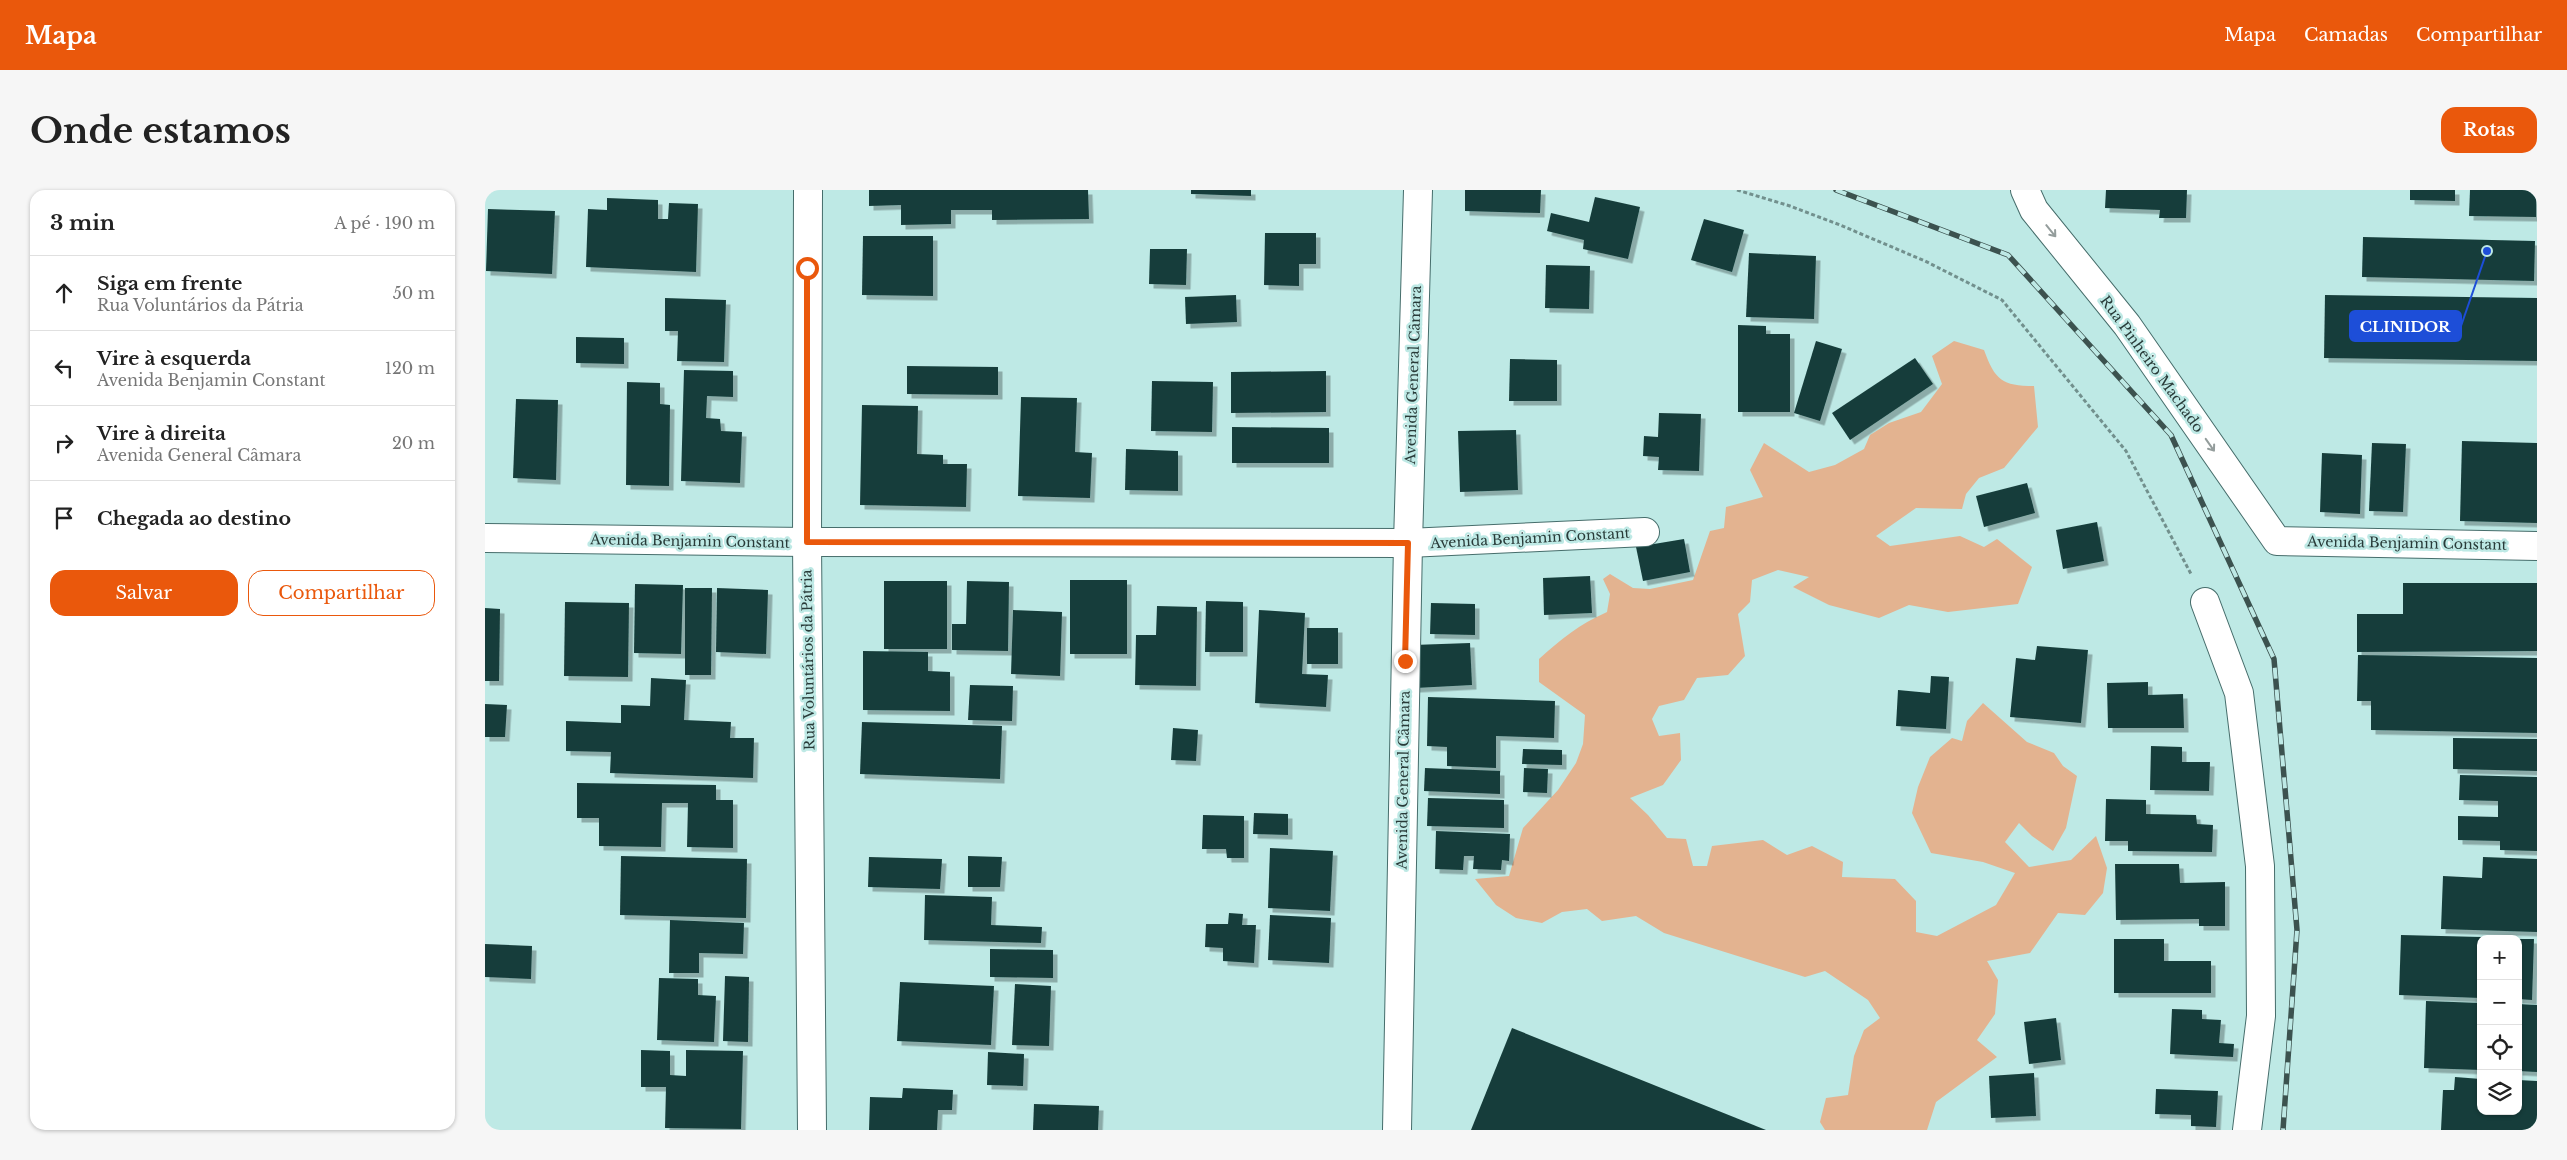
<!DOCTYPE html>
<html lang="pt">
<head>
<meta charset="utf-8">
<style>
  body { margin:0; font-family:"Libre Baskerville",serif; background:#f6f6f6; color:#222 }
  .controls { position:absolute; right:15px; bottom:15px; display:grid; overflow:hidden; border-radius:10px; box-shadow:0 1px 4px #0004 }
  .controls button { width:45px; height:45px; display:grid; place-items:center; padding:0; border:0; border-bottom:1px solid #e0e0e0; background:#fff; color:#222; font:25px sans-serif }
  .stop { position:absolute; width:15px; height:15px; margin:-11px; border:4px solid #ea580c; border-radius:50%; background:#fff }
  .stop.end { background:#ea580c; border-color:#fff; box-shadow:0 1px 5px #0008 }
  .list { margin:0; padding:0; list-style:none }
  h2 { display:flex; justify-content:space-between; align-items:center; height:65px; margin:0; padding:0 20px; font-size:21px }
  h2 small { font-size:16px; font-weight:400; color:#767676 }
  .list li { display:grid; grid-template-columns:32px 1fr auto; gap:15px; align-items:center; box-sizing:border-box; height:75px; padding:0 20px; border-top:1px solid #e0e0e0 }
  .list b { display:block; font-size:19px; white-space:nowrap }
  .list p { margin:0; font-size:16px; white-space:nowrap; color:#767676 }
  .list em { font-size:16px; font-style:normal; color:#767676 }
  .actions { display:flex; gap:10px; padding:15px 20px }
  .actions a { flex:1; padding:11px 0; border:1px solid #ea580c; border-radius:15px; text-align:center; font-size:18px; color:#ea580c }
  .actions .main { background:#ea580c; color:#fff }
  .icon { flex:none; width:28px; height:28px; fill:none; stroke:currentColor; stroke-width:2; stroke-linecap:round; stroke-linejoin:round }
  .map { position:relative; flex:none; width:2052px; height:940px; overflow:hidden; border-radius:15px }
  header { display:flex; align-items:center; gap:30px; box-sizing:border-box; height:70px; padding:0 25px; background:#ea580c; color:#fff }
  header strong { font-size:24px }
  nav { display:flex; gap:28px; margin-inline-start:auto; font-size:18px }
  .intro { display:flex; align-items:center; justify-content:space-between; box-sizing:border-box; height:120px; padding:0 30px }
  h1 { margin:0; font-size:35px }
  .button { padding:12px 22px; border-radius:15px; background:#ea580c; color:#fff; font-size:18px; font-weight:700 }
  main { display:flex; gap:30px; padding:0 30px }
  aside { flex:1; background:#fff; border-radius:15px; box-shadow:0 1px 4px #0004 }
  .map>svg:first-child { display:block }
  .green { fill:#e3b390 }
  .building { fill:#163e3b; filter:url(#shadow) }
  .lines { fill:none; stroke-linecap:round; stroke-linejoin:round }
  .street-casing { stroke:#466d6b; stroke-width:30 }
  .path { stroke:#72908d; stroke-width:3; stroke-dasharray:4 2.5; stroke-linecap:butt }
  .street { stroke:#fff; stroke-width:28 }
  .rail-casing { stroke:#3c524f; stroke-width:5.5 }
  .rail { stroke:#bee9e5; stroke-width:4; stroke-dasharray:11; stroke-linecap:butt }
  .oneway { stroke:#949d9c }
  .route { stroke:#ea580c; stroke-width:6 }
  .labels { text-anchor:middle; stroke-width:5; stroke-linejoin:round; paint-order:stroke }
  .street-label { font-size:14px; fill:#293b39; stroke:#bee9e5 }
  .leader { fill:none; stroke:#1d4ed8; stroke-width:2 }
  .callout-dot { fill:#1d4ed8; stroke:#bee9e5; stroke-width:2 }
  .callout { fill:#1d4ed8; stroke:#1d4ed8; stroke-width:2 }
  .callout-label { font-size:15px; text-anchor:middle; font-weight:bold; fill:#fff }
</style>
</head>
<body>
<header>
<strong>Mapa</strong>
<nav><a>Mapa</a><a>Camadas</a><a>Compartilhar</a></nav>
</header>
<div class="intro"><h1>Onde estamos</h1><a class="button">Rotas</a></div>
<main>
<aside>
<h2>3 min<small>A pé · 190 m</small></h2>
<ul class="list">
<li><svg class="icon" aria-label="ahead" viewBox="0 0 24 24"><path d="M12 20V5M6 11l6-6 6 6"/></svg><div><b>Siga em frente</b><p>Rua Voluntários da Pátria</p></div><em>50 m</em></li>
<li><svg class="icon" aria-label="left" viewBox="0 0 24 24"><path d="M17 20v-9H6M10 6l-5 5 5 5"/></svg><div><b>Vire à esquerda</b><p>Avenida Benjamin Constant</p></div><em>120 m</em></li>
<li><svg class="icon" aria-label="right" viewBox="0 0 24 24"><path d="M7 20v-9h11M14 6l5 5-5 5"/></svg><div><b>Vire à direita</b><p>Avenida General Câmara</p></div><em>20 m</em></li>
<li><svg class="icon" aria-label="arrive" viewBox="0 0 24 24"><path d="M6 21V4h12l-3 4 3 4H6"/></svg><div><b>Chegada ao destino</b></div></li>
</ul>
<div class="actions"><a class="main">Salvar</a><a>Compartilhar</a></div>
</aside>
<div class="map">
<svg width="2052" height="940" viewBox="0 0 2052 940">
  <defs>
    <filter id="shadow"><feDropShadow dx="4.5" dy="4.5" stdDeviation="0" flood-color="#0004"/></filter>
  </defs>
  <rect width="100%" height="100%" fill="#bee9e5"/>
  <!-- green -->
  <path class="green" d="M1469 151 1499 160C1510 190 1517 196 1549 196L1553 237 1519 278 1494 288 1481 304 1477 319 1431 318 1391 346 1405 356 1475 346 1499 357 1512 349 1547 377 1533 414 1463 422 1424 415 1394 428 1344 415 1308 397 1324 387 1293 380 1267 390 1265 412 1253 424 1260 466 1243 485 1212 488 1199 510 1174 516 1167 529 1174 546 1195 543 1196 570 1178 595 1145 608 1163 625 1182 648 1201 649 1208 676H1222L1227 656 1278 650 1302 665 1327 656 1358 672 1357 687 1410 689 1431 711V742L1452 746 1511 715 1530 683 1498 672 1446 663 1427 623 1433 597 1445 567 1467 548 1477 551 1482 531 1498 513 1542 552 1569 563 1578 576 1592 586 1581 638 1568 661 1547 646 1534 633 1520 652 1544 677 1586 670 1611 646 1622 678 1618 703 1600 725 1573 723 1545 763 1502 771 1513 790 1510 824 1492 850 1512 867 1451 912 1442 940H1340L1335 932 1341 908 1363 905 1369 866 1379 840 1395 828 1383 810 1340 781 1320 787 1179 743 1151 726 1117 731 1102 719 1077 722 1057 733 1031 728 1011 715 990 689 1024 686 1038 638 1073 600 1091 573 1098 554 1100 525 1054 492V469C1076 449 1095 434 1122 422L1125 404 1118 389 1125 384 1148 398 1165 399 1208 390 1225 341 1239 338 1241 317 1278 307 1265 280 1279 253 1324 282 1350 275 1379 259 1385 245 1404 233 1436 222 1457 194 1447 166Z"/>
  <!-- building -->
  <g class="building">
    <path d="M384 0H603L604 29 507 30V20H466V34L416 35V15L384 16Z"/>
    <path d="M706 0H766V6L706 4Z"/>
    <path d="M980 0H1056L1055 23 980 21Z"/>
    <path d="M1621 0H1702L1701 28H1674L1675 20 1620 18Z"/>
    <path d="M1925 0H1970V11L1925 10Z"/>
    <path d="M1985 0H2051V27L1984 26Z"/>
    <path d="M1110 7 1155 17 1143 69 1098 59 1099 50 1062 41 1066 23 1104 32Z"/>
    <path d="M122 8 173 10V29H183L184 13 213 14 211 82 101 77 103 19 122 20Z"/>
    <path d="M3 19 70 21 67 84 1 81Z"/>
    <path d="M1219 29 1259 40 1247 82 1206 70Z"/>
    <path d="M780 43H831V74H814V96L779 95Z"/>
    <path d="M378 46H448V106L377 105Z"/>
    <path d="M1878 47 2050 51 2049 91 1877 87Z"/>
    <path d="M665 59H702L701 95 664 94Z"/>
    <path d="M1264 63 1331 66 1329 129 1261 127Z"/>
    <path d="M1061 75 1105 76 1104 119 1060 118Z"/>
    <path d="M751 105 752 132 701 134 700 107Z"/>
    <path d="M1840 105 2052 108V171L1839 168Z"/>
    <path d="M180 108 241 110 239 172 192 171 193 141H180Z"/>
    <path d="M1253 135 1281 136V144H1305V222H1253Z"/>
    <path d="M91 147 139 148V174L91 173Z"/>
    <path d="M1331 151 1357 159 1335 231 1309 223Z"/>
    <path d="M1430 168 1448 194 1365 250 1347 223Z"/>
    <path d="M1025 169 1072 170V211H1024Z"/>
    <path d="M422 176 513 177V205L422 204Z"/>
    <path d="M199 180 248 181V207L222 206 221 228 235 229 236 241 257 242 255 293 196 291Z"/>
    <path d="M841 181V222L746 223V182Z"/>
    <path d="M667 191 728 192 727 242 666 241Z"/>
    <path d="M142 192 175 193V214L185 215 184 296 141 295Z"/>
    <path d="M536 207 592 208 590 262 607 263 605 308 533 306Z"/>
    <path d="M31 209 73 210 71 290 28 288Z"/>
    <path d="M377 215 433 216 432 264 458 265V274H482L481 317 375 315Z"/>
    <path d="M1174 223 1216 224 1214 281 1173 280 1174 267 1158 266 1159 246 1173 247Z"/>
    <path d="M747 237 844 238V273H747Z"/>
    <path d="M1031 240 1033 300 975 302 973 241Z"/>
    <path d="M1977 251 2052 253V333L1975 331Z"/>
    <path d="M1887 253 1921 254 1918 322 1884 321Z"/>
    <path d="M641 259 693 261V301L640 300Z"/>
    <path d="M1837 263 1877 265 1875 324 1835 322Z"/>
    <path d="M1542 293 1550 323 1499 337 1491 306Z"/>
    <path d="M1612 332 1619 371 1578 379 1571 340Z"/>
    <path d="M1199 349 1205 382 1158 391 1151 357Z"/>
    <path d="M1105 386 1107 423 1059 425 1058 388Z"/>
    <rect x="585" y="390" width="57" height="74"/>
    <rect x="399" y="391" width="63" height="68"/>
    <path d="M482 391 524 392 523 461 467 460V434H481Z"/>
    <path d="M1918 393H2052V461L1872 462V424H1918Z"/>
    <path d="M150 394 198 395 196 464 149 463Z"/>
    <path d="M200 398H227L226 485H200Z"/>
    <path d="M232 398 283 400 281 464 231 462Z"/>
    <path d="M721 411 758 412V462H720Z"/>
    <path d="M80 412 144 413 143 487 79 486Z"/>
    <path d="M946 413 990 414V445L945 444Z"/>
    <path d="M672 416 712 417 711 496 650 495 651 445H671Z"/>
    <path d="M0 418 15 419 14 491H0Z"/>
    <path d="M528 420 577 422 575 486 526 484Z"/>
    <path d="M774 420 820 423 817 484 843 485 841 517 770 513Z"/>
    <rect x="822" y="438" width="31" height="36"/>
    <path d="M985 453 987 495 930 498 928 455Z"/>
    <path d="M1552 456 1603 460 1596 533 1525 527 1531 468 1550 470Z"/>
    <path d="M378 461 443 462V481L465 482V521L378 520Z"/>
    <path d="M1873 465 2052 468V543L1886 540V511H1872Z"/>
    <path d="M1446 486 1464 487 1461 539 1411 536 1413 500 1445 503Z"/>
    <path d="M166 488 201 490 199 530 246 532 245 548H269L268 588 125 583 126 562 81 561V531L136 533V515L165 516Z"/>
    <path d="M1663 492V505L1698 504 1699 538H1623L1622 493Z"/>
    <path d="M485 495 528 496 527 531 483 530Z"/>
    <path d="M943 507 1070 511 1069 548 1011 546V578L962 576V557L942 556Z"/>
    <path d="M0 514 22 515 20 547H0Z"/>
    <path d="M377 532 517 536 515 589 375 584Z"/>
    <path d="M688 538 713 540 711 571 686 570Z"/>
    <path d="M1968 548 2052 549V581L1968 579Z"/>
    <path d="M1666 556 1697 557V572H1725L1724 601 1665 600Z"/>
    <path d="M1038 559 1077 560V575L1037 574Z"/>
    <path d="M940 578 1015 581V604L939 601Z"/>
    <path d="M1039 578 1063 579 1062 603 1038 602Z"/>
    <path d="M1975 585 2052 587V661L2015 660V651L1973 650V626L2013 627V611L1974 610Z"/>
    <path d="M92 593 231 595V610H248V658L202 657 203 613H177L176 657 114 656V628H92Z"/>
    <path d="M943 608 1019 610V638L942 636Z"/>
    <path d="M1621 609 1661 610V624L1711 625 1712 634 1728 635 1727 662 1643 661V651H1620Z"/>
    <path d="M769 623 803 624V645L768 644Z"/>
    <path d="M718 625 759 626V668H742L741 659H717Z"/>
    <path d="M951 641 1025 644 1024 671 1017 670 1016 680 988 679 989 666H979L978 680 950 679Z"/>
    <path d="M785 658 848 661 845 721 783 718Z"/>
    <path d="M136 666 262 669 261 728 135 725Z"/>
    <path d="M483 666 517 667 515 697H483Z"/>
    <path d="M384 667 457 669 455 699 383 697Z"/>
    <path d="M1998 667 2052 669V742L1956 739 1958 686 1997 688Z"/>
    <path d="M1630 674H1694L1695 693 1740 692V736H1714V729L1631 730Z"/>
    <path d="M440 705 507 707 506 735 557 737 556 753 439 750Z"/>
    <path d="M744 723 758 724 757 735H771L769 773 738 771V758L720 757 721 734H743Z"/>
    <path d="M785 725 846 728 844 773 783 770Z"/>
    <path d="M185 730 259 733 258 764 214 763V783H184Z"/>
    <path d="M1916 745 1996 747V808L1914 805Z"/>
    <path d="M1629 749H1679V771H1726V803H1629Z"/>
    <path d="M2033 749H2049L2047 810 2033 809Z"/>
    <path d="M0 754 47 756 46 789 0 787Z"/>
    <path d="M505 759 568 760V788L505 787Z"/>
    <path d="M240 786 264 787 263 852 238 851Z"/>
    <path d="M174 788 213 789V805L231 806 229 852 172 850Z"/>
    <path d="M415 792 509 796 506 855 412 851Z"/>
    <path d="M530 794 566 796 564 856 527 855Z"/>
    <path d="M1941 811 1996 813V880L1939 878Z"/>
    <path d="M2033 814 2052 815V882L2033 881Z"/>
    <path d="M1687 819 1717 820V829L1736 830 1734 853 1749 854 1748 867 1685 864Z"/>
    <path d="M1571 828 1576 870 1544 874 1539 832Z"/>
    <path d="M1027 838 1281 940H986Z"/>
    <path d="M156 860 185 861V885L201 886V860L258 861 256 939 180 938 181 897H156Z"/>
    <path d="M503 862 539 864 538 896 502 895Z"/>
    <path d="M1549 883 1551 926 1506 928 1504 886Z"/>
    <path d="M1970 887 1996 889V921H2033V890L2052 891V940H1956L1958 900H1969Z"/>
    <path d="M418 898 468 900 467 920H453L452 940H384L385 907 417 908Z"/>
    <path d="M1671 899 1733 901 1731 937 1706 936V925L1670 924Z"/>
    <path d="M549 914 614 916 613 940H548Z"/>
  </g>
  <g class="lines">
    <defs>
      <g id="street">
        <path d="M323 0 322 352 327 940"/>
        <path d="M1540 0 1549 20 1642 135 1792 351 2052 356"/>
        <path d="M0 348 322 352 923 353 1160 342"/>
        <path d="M1720 412 1754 503 1775 676 1776 826 1762 940"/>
        <path d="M912 940 923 353 933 0"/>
      </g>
    </defs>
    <!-- street casing -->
    <use href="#street" class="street-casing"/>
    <!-- path -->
    <path class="path" d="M1252 0 1305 16 1355 35 1440 71 1517 110 1641 261 1706 384"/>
    <!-- street -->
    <use href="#street" class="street"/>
    <defs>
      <path id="rail" d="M1351 0 1523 65 1686 245 1789 469 1812 740 1798 940"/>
    </defs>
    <!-- rail casing -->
    <use href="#rail" class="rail-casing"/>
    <!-- rail -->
    <use href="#rail" class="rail"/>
  </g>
  <!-- one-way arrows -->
  <defs><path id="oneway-shaft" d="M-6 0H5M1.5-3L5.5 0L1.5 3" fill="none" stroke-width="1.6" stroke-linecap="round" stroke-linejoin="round" transform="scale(1.25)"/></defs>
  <g class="oneway">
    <use href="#oneway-shaft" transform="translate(1566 41) rotate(51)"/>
    <use href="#oneway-shaft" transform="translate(1725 255) rotate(55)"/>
  </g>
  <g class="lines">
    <!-- route -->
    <path class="route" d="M322 78V352L923 353 920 471"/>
  </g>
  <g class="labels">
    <!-- street labels -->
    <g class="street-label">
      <text transform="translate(1667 174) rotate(54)" y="5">Rua Pinheiro Machado</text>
      <text transform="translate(928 185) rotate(-88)" y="5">Avenida General Câmara</text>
      <text transform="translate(1045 348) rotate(-3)" y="5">Avenida Benjamin Constant</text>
      <text transform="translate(205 351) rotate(1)" y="5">Avenida Benjamin Constant</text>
      <text transform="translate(1922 353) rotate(1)" y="5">Avenida Benjamin Constant</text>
      <text transform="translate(323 470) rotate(-91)" y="5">Rua Voluntários da Pátria</text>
      <text transform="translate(918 590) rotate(-89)" y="5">Avenida General Câmara</text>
    </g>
  </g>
  <!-- callouts -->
  <path class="leader" d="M2002 61L1976 136"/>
  <circle class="callout-dot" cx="2002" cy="61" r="5"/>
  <rect class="callout" x="1865" y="121" width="111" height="30" rx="5"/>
  <g class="callout-label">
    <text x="1920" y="142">CLINIDOR</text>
  </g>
</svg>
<div class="controls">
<button>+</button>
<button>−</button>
<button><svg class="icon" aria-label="locate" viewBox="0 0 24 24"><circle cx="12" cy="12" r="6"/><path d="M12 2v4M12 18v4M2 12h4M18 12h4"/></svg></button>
<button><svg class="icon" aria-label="layers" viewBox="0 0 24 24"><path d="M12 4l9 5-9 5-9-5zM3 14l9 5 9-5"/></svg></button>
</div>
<div class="stop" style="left:322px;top:78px"></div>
<div class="stop end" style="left:920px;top:471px"></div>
</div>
</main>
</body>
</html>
